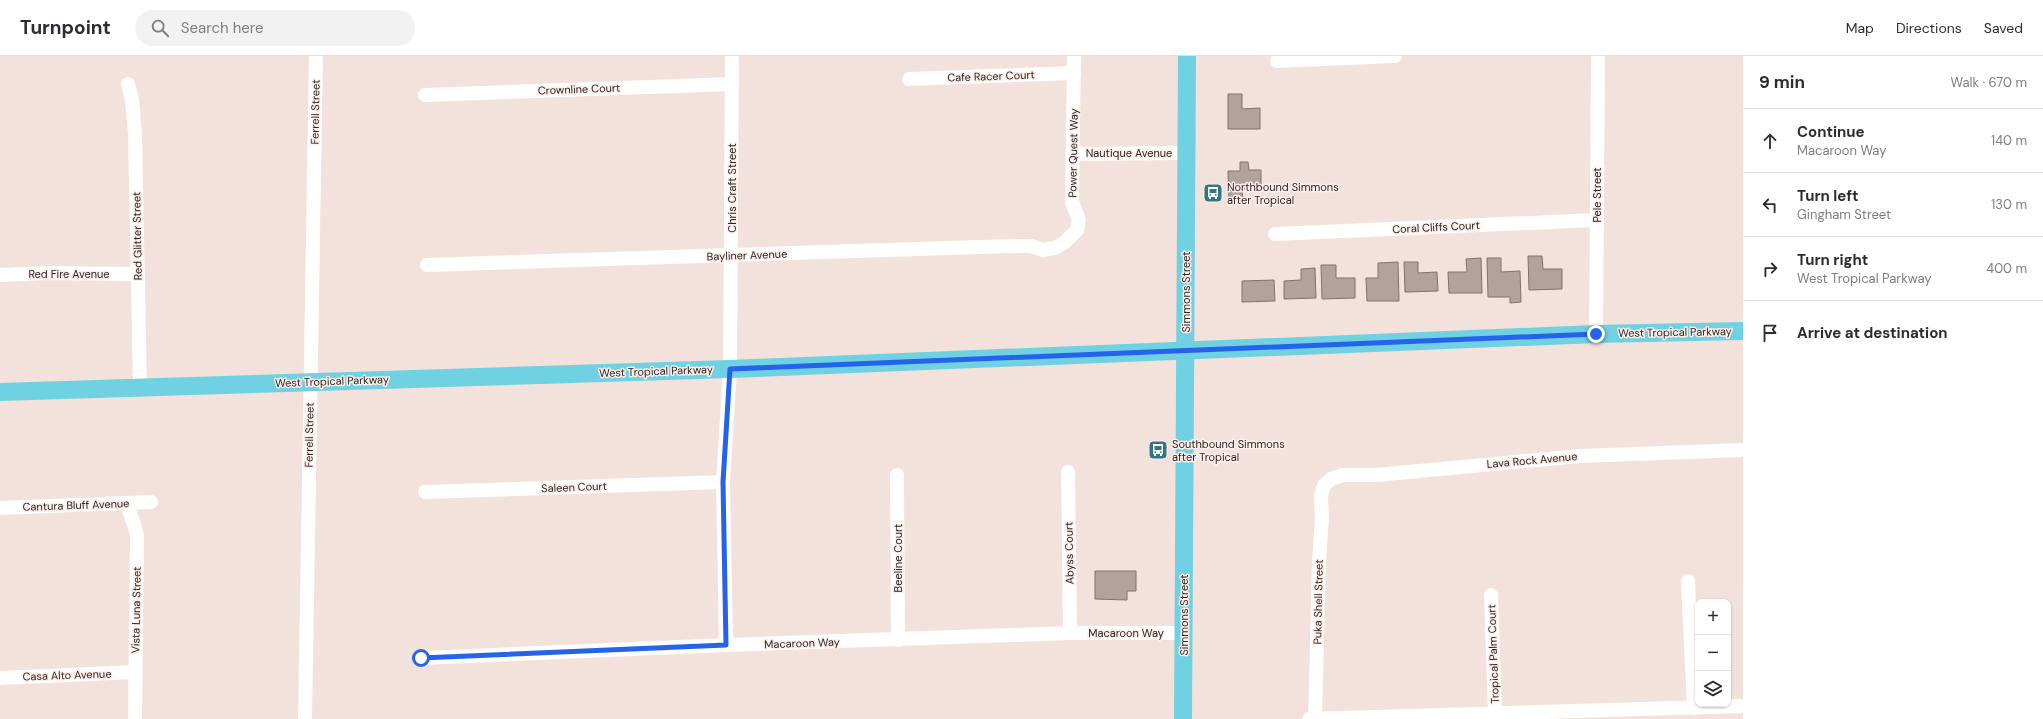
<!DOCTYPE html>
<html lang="en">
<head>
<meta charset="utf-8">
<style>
  body { margin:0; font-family:"DM Sans",sans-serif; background:#f2f2f3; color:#2b2b33 }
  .controls { position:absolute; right:12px; bottom:12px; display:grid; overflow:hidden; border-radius:8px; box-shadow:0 1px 3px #0004 }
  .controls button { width:36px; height:36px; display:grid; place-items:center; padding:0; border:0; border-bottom:1px solid #e1e1e2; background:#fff; color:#2b2b33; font:20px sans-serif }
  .stop { position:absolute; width:12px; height:12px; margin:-9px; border:3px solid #2563eb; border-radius:50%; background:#fff }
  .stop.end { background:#2563eb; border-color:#fff; box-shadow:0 1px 4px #0008 }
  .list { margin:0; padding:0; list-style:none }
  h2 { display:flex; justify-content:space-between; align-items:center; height:52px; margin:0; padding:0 16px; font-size:17px }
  h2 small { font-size:13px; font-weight:400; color:#7c7c81 }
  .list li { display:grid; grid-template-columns:26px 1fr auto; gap:12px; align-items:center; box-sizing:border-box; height:64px; padding:0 16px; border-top:1px solid #e1e1e2 }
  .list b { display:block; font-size:15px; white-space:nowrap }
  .list p { margin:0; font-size:13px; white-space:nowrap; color:#7c7c81 }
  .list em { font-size:13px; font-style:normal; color:#7c7c81 }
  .icon { flex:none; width:22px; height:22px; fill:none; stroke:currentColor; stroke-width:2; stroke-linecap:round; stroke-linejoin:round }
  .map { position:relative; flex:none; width:1743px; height:663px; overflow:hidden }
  header { display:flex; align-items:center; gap:24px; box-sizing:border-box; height:56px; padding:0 20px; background:#fff; border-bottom:1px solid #e1e1e2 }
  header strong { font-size:19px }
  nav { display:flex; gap:22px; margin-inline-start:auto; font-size:14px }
  .search { width:280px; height:36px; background:#f2f2f3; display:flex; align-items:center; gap:10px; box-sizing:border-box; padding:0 14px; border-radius:22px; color:#7c7c81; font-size:15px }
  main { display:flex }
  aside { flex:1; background:#fff }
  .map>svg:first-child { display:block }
  .building { fill:#b3a29c; stroke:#81716c }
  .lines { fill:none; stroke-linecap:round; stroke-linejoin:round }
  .minor { stroke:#fff; stroke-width:14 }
  .major { stroke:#6fd1e2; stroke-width:18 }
  .route { stroke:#2563eb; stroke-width:5 }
  .labels { text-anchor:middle; stroke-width:3; stroke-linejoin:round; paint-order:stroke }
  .street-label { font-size:11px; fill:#292320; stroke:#feefea }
  .poi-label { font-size:11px; fill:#292320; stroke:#feefea; text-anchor:start }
</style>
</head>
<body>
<header>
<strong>Turnpoint</strong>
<div class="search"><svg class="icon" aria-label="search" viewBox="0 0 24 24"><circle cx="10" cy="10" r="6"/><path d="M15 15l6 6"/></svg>Search here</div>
<nav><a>Map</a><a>Directions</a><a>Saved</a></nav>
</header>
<main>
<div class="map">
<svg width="1743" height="663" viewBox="0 0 1743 663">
  <rect width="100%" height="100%" fill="#f3e1db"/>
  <!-- building -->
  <g class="building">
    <path d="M1228 38H1242V53L1260 52V73H1228Z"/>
    <path d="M1240 106H1248L1249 114H1261V132L1242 133 1243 145H1229L1228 115H1240Z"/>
    <path d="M1528 200H1542L1543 213H1562V233L1529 234Z"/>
    <path d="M1481 202 1482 237H1449L1448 216H1467L1466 203Z"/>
    <path d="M1487 202H1501V216L1520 215 1521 246 1510 247V241H1488Z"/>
    <path d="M1398 206 1399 245H1367L1366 222H1378V207Z"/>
    <path d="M1404 206H1418V217L1437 216 1438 235 1405 236Z"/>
    <path d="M1321 209H1336V222H1355V242L1322 243Z"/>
    <path d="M1315 212 1316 242 1284 243V225L1301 224V213Z"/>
    <path d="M1274 224 1275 245 1242 246V225Z"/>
    <path d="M1095 515H1136V535H1127V544L1095 543Z"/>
  </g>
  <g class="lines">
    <!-- minor -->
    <g class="minor">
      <path d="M1277 5 1395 0"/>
      <path d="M909 23 1074 17"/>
      <path d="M128 28 132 44 135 78 140 332"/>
      <path d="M425 39 732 28"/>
      <path d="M1072 98 1186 97"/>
      <path d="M1275 178 1597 164"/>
      <path d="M427 209 1011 190H1031L1043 194 1055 192 1064 187 1077 174 1079 164 1072 146 1074 0"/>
      <path d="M0 219 46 217 138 218"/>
      <path d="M1596 278 1598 0"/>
      <path d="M1068 416 1070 577"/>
      <path d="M897 419 898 584"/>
      <path d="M425 436 723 426"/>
      <path d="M126 447 134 468 137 479 135 663"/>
      <path d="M0 452 151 446"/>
      <path d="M1688 525 1694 652"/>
      <path d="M1491 539 1495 657"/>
      <path d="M726 589 723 426 730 313 732 0"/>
      <path d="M421 602 726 589 1070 577H1184"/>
      <path d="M0 622 135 616"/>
      <path d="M305 663 316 0"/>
      <path d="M1309 663 1743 650"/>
      <path d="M1315 663 1319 505 1322 462 1321 440 1324 429 1331 423 1343 419H1376L1580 400 1743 394"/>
    </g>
    <!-- major -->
    <g class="major">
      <path d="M0 336 730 313 1596 278 1743 275"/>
      <path d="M1183 663 1187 0"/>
    </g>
  </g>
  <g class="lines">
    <!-- route -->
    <path class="route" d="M421 602 726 589 723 426 730 313 1596 278"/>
  </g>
  <!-- icons -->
  <defs>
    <symbol id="bus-square" viewBox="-11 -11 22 22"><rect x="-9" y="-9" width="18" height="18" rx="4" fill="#317685" stroke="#feefea"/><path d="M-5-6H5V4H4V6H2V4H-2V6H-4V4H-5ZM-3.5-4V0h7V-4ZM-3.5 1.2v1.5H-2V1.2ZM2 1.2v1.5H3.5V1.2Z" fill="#fff"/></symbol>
  </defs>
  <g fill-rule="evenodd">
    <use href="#bus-square" x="1202" y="126" width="22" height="22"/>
    <use href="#bus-square" x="1147" y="383" width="22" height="22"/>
  </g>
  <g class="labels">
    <!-- street labels -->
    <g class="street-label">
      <text transform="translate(991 20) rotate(-2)" y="4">Cafe Racer Court</text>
      <text transform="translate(579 33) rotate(-2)" y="4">Crownline Court</text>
      <text transform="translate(315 56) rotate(-89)" y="4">Ferrell Street</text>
      <text transform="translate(1073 97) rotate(-89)" y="4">Power Quest Way</text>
      <text x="1129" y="101">Nautique Avenue</text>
      <text transform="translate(732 132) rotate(-90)" y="4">Chris Craft Street</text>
      <text transform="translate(1597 139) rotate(-90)" y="4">Pele Street</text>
      <text transform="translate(1436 171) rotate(-3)" y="4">Coral Cliffs Court</text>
      <text transform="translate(137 180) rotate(-91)" y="4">Red Glitter Street</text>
      <text transform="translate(747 199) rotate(-2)" y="4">Bayliner Avenue</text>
      <text x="69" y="222">Red Fire Avenue</text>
      <text transform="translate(1186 236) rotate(-90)" y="4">Simmons Street</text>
      <text transform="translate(1675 276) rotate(-1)" y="4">West Tropical Parkway</text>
      <text transform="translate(656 315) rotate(-2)" y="4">West Tropical Parkway</text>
      <text transform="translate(332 325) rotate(-2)" y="4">West Tropical Parkway</text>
      <text transform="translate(309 379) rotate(-89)" y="4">Ferrell Street</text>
      <text transform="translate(1532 404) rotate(-5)" y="4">Lava Rock Avenue</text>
      <text transform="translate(574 431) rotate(-2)" y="4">Saleen Court</text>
      <text transform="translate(76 449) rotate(-2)" y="4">Cantura Bluff Avenue</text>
      <text transform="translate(1069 497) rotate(-91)" y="4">Abyss Court</text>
      <text transform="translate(898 502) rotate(-90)" y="4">Beeline Court</text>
      <text transform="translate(1318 546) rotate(-89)" y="4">Puka Shell Street</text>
      <text transform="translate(136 554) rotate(-89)" y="4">Vista Luna Street</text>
      <text transform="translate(1184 559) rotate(-90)" y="4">Simmons Street</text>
      <text x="1126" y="581">Macaroon Way</text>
      <text transform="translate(802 587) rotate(-2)" y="4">Macaroon Way</text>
      <text transform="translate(1493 598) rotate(-92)" y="4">Tropical Palm Court</text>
      <text transform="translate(67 619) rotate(-2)" y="4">Casa Alto Avenue</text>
    </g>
    <!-- poi labels -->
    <g class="poi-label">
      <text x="1227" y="135">Northbound Simmons<tspan x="1227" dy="13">after Tropical</tspan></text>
      <text x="1172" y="392">Southbound Simmons<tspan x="1172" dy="13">after Tropical</tspan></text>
    </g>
  </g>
</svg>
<div class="controls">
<button>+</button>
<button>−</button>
<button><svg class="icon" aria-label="layers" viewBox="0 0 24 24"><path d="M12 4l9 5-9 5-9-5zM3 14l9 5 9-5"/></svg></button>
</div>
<div class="stop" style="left:421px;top:602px"></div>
<div class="stop end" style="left:1596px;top:278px"></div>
</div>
<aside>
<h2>9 min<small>Walk · 670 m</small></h2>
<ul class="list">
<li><svg class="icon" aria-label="ahead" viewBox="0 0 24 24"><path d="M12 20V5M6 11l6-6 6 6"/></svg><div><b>Continue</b><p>Macaroon Way</p></div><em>140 m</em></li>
<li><svg class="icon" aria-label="left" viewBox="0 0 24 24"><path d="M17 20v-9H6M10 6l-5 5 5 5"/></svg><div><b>Turn left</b><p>Gingham Street</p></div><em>130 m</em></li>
<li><svg class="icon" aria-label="right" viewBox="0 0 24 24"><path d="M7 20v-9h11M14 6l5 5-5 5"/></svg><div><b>Turn right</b><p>West Tropical Parkway</p></div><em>400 m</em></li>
<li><svg class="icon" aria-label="arrive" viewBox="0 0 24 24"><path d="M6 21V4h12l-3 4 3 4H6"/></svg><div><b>Arrive at destination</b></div></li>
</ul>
</aside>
</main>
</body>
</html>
